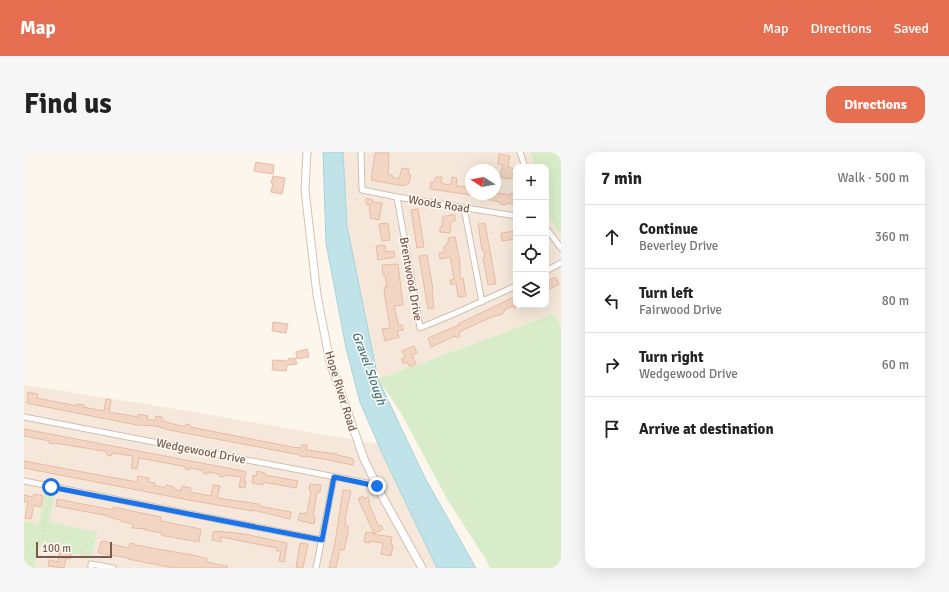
<!DOCTYPE html>
<html lang="en">
<head>
<meta charset="utf-8">
<style>
  body { margin:0; font-family:Signika,sans-serif; background:#f6f6f6; color:#222 }
  .controls { position:absolute; right:12px; top:12px; display:grid; overflow:hidden; border-radius:8px; box-shadow:0 4px 16px #0002 }
  .controls button { width:36px; height:36px; display:grid; place-items:center; padding:0; border:0; border-bottom:1px solid #e0e0e0; background:#fff; color:#222; font:20px sans-serif }
  .compass { position:absolute; left:441px; top:12px; width:36px; height:36px; border-radius:50%; background:#fff; box-shadow:0 4px 16px #0002; rotate:281deg }
  .scale { position:absolute; left:12px; bottom:10px; width:76px; box-sizing:border-box; padding-left:4px; border:2px solid #7a5c4d; border-top:0; font-size:11px; line-height:14px; white-space:nowrap; color:#7a5c4d; -webkit-text-stroke:3px #fffaf3; paint-order:stroke }
  .stop { position:absolute; width:12px; height:12px; margin:-9px; border:3px solid #1a73e8; border-radius:50%; background:#fff }
  .stop.end { background:#1a73e8; border-color:#fff; box-shadow:0 1px 4px #0008 }
  .list { margin:0; padding:0; list-style:none }
  h2 { display:flex; justify-content:space-between; align-items:center; height:52px; margin:0; padding:0 16px; font-size:17px }
  h2 small { font-size:13px; font-weight:400; color:#767676 }
  .list li { display:grid; grid-template-columns:26px 1fr auto; gap:12px; align-items:center; box-sizing:border-box; height:64px; padding:0 16px; border-top:1px solid #e0e0e0 }
  .list b { display:block; font-size:15px; white-space:nowrap }
  .list p { margin:0; font-size:13px; white-space:nowrap; color:#767676 }
  .list em { font-size:13px; font-style:normal; color:#767676 }
  .icon { flex:none; width:22px; height:22px; fill:none; stroke:currentColor; stroke-width:2; stroke-linecap:round; stroke-linejoin:round }
  .map { position:relative; flex:none; width:537px; height:416px; overflow:hidden; border-radius:12px }
  header { display:flex; align-items:center; gap:24px; box-sizing:border-box; height:56px; padding:0 20px; background:#e76f51; color:#fff }
  header strong { font-size:19px }
  nav { display:flex; gap:22px; margin-inline-start:auto; font-size:14px }
  .intro { display:flex; align-items:center; justify-content:space-between; box-sizing:border-box; height:96px; padding:0 24px }
  h1 { margin:0; font-size:28px }
  .button { padding:10px 18px; border-radius:12px; background:#e76f51; color:#fff; font-size:14px; font-weight:700 }
  main { display:flex; gap:24px; padding:0 24px }
  aside { flex:1; background:#fff; border-radius:12px; box-shadow:0 4px 16px #0002 }
  .map>svg:first-child { display:block }
  .residential { fill:#f5e8da; fill-rule:evenodd }
  .green { fill:#d8ecc9 }
  .water { fill:#bfe3e8; stroke:#a5d3da }
  .building { fill:#f3d5c3; stroke:#e6bba3 }
  .lines { fill:none; stroke-linecap:round; stroke-linejoin:round }
  .street-casing { stroke:#d1beb0; stroke-width:7 }
  .secondary-casing { stroke:#d6c0b0; stroke-width:9 }
  .path { stroke:#d9b8a5; stroke-width:1; stroke-dasharray:1 3; stroke-linecap:butt }
  .street { stroke:#fff; stroke-width:5 }
  .secondary { stroke:#fff; stroke-width:7 }
  .route { stroke:#1a73e8; stroke-width:5 }
  .labels { text-anchor:middle; stroke-width:3; stroke-linejoin:round; paint-order:stroke }
  .street-label { font-size:12px; fill:#7a5c4d; stroke:#fffaf3 }
  .water-label { font-size:13px; font-style:italic; fill:#437c86; stroke:#fffaf3 }
</style>
</head>
<body>
<header>
<strong>Map</strong>
<nav><a>Map</a><a>Directions</a><a>Saved</a></nav>
</header>
<div class="intro"><h1>Find us</h1><a class="button">Directions</a></div>
<main>
<div class="map">
<svg width="537" height="416" viewBox="0 0 537 416">
  <rect width="100%" height="100%" fill="#fdf6ec"/>
  <!-- residential -->
  <g class="residential">
    <path d="M319 0H506L511 15H492V153H522V51L529 73 537 83V175L529 162 354 227 323 74ZM447 18H471V42H447Z"/>
    <path d="M0 233 128 253 355 292 413 416H0Z"/>
  </g>
  <!-- green -->
  <g class="green">
    <path d="M506 0H537V83C519 61 522 42 522 15H511Z"/>
    <path d="M530 162 537 175V416H466L461 406 423 347 377 261 354 227Z"/>
    <path d="M21 339 31 341 25 370 73 380 68 405 15 395 10 416H0V369L15 372Z"/>
  </g>
  <!-- water -->
  <path class="water" d="M299 0H319L323 74 354 227 401 326 452 416H413L358 301 336 250 322 196 302 91Z"/>
  <!-- building -->
  <g class="building">
    <path d="M351 1H365L364 22 368 23V25L375 27 378 16 385 17 384 22 387 23 385 31 380 34 347 28Z"/>
    <path d="M475 2 486 4 484 15 491 17 490 22H488V26L486 27 476 25 479 13 474 12Z"/>
    <path d="M232 10 250 13 249 22 230 19Z"/>
    <path d="M249 24 261 26 258 42 247 40 249 31H247Z"/>
    <path d="M412 25H418L417 31 425 33 427 32 428 25 433 26 432 34 441 35 443 28 447 29V43L406 37 407 30H410Z"/>
    <path d="M474 41 486 43 487 41 491 42 492 51 489 50V52L482 51V53L476 52 477 51 472 49 456 46 457 42H474Z"/>
    <path d="M342 46 349 48 348 50 358 51 355 68 346 66 347 61 345 60 346 53 342 52Z"/>
    <path d="M394 57 400 95 393 96 387 58Z"/>
    <path d="M425 63H431V69H427L426 81 416 80V75H418L419 64H424Z"/>
    <path d="M364 71 366 88 358 89 355 72Z"/>
    <path d="M461 71 472 132 464 133 459 106H461L460 98H458L454 72Z"/>
    <path d="M492 79V87L478 89 477 81Z"/>
    <path d="M431 85 436 110V127L439 126 442 144 434 145 432 131 427 133 426 128 430 127 426 105 416 107 415 101 420 100V94L423 93V90H425L424 86Z"/>
    <path d="M361 93 362 100 370 99 371 105 354 108 352 94Z"/>
    <path d="M403 103 409 137 408 138 410 156 404 157 395 104Z"/>
    <path d="M374 112 379 153 370 154 375 174 378 173 379 178 373 179 375 185 361 189 358 177 366 176 361 146 360 135H363L361 123H359L358 113Z"/>
    <path d="M531 125 535 132 522 139V130Z"/>
    <path d="M492 144V153L494 154 490 156 489 154 480 158 481 159 478 161 479 162 468 165 452 172 435 180 436 184 432 186 431 184 407 195 404 186 435 173 434 172Z"/>
    <path d="M249 170 264 172 262 181 248 179Z"/>
    <path d="M390 194 393 201 388 203 392 212 386 215 383 210 380 212 377 207 381 205 378 199Z"/>
    <path d="M283 197 285 205 273 207 272 200Z"/>
    <path d="M271 206 273 212 263 213 262 219 248 218 249 208 264 209V207Z"/>
    <path d="M4 240 14 242 13 246 53 254V252L60 253 59 255 80 259 82 247 87 248 85 260 114 265V262L124 264 123 267 131 269 132 264 138 265V269L157 274H162V272L166 273V275L268 295 277 296 278 293H283L282 298 313 302V303L327 306 330 308 329 313 299 307 281 304 280 305 276 304V303L145 278 132 274 113 273 17 254 3 251Z"/>
    <path d="M0 277 219 319 222 320 220 329H222L221 336 215 335 217 325 201 323 200 325 195 324V322L184 320V322L179 321V319L176 318 165 316V318L161 317V315L158 314 115 306 113 317 107 316 109 304 88 301 87 304 83 303V300L79 299 31 291 30 292 25 291 26 289 0 284Z"/>
    <path d="M0 309 113 330 114 324 125 326 124 330 131 331 130 333 141 336 142 333 147 334 150 335V337L157 339 158 334 167 336 166 340 187 344 189 333 196 334 193 346 235 352V354L267 360 266 367 229 358V359L170 349 0 316Z"/>
    <path d="M233 319 241 321V323L274 329 272 336 239 330V333L228 331 229 323 232 324Z"/>
    <path d="M286 332 297 333 296 340H293L289 364 291 365 290 372 274 368 276 361 280 362V361H283L287 339 285 338Z"/>
    <path d="M319 338 327 339 321 367H322L321 374H324V381L320 398 316 397 312 416H305L311 391Z"/>
    <path d="M10 342 19 344 17 355 10 353 7 367 1 366 4 350H0V343L9 345Z"/>
    <path d="M339 344 340 347 344 345 346 350H344L355 375 357 373 359 377 349 382 368 385 367 393H369L367 404 357 402 359 391 346 389V391L340 390 342 380 350 381 335 349V346Z"/>
    <path d="M33 347 89 358V355L127 363 137 365V369L177 377 175 390 141 384 137 383 138 381 121 378 122 377 108 376 109 372 96 369V368L85 365V364L32 354Z"/>
    <path d="M192 379 220 382 263 391 260 410 255 409 257 399H252L253 396 197 385V390L188 388 189 380Z"/>
    <path d="M81 389 87 392 105 396 106 391 111 392V393L173 404 183 407 182 410 203 414V416H150L104 407V406L74 401 77 390Z"/>
    <path d="M276 391 284 392 279 416H272Z"/>
    <path d="M36 398 47 400 46 407 42 406 40 416 24 414 25 408 34 410Z"/>
  </g>
  <g class="lines">
    <defs>
      <g id="street">
        <path d="M337 0 338 38 373 45 492 64"/>
        <path d="M496 0 501 15"/>
        <path d="M373 45 396 176 432 161 492 134"/>
        <path d="M440 56 458 150"/>
        <path d="M522 76 537 96"/>
        <path d="M522 119 537 111"/>
        <path d="M0 265 353 333"/>
        <path d="M0 329 298 388"/>
        <path d="M67 416V412L89 416"/>
        <path d="M292 416 310 325"/>
      </g>
      <path id="secondary" d="M283 0 281 38 293 143 306 210 340 307 357 342 398 416"/>
    </defs>
    <!-- street casing -->
    <use href="#street" class="street-casing"/>
    <!-- secondary casing -->
    <use href="#secondary" class="secondary-casing"/>
    <!-- path -->
    <g class="path">
      <path d="M21 369 26 375 37 380 57 397 64 408"/>
      <path d="M0 407 6 395 14 390 19 385 20 372 22 365V358L26 351 25 346 26 340"/>
    </g>
    <!-- street -->
    <use href="#street" class="street"/>
    <!-- secondary -->
    <use href="#secondary" class="secondary"/>
  </g>
  <g class="lines">
    <!-- route -->
    <path class="route" d="M27 335 298 388 310 325 353 334"/>
  </g>
  <g class="labels">
    <!-- street labels -->
    <g class="street-label">
      <text transform="translate(415 52) rotate(9)" y="4">Woods Road</text>
      <text transform="translate(387 127) rotate(80)" y="4">Brentwood Drive</text>
      <text transform="translate(317 239) rotate(73)" y="4">Hope River Road</text>
      <text transform="translate(177 299) rotate(11)" y="4">Wedgewood Drive</text>
    </g>
    <!-- water labels -->
    <g class="water-label">
      <text transform="translate(346 216) rotate(70)" y="5">Gravel Slough</text>
    </g>
  </g>
</svg>
<div class="controls">
<button>+</button>
<button>−</button>
<button><svg class="icon" aria-label="locate" viewBox="0 0 24 24"><circle cx="12" cy="12" r="6"/><path d="M12 2v4M12 18v4M2 12h4M18 12h4"/></svg></button>
<button><svg class="icon" aria-label="layers" viewBox="0 0 24 24"><path d="M12 4l9 5-9 5-9-5zM3 14l9 5 9-5"/></svg></button>
</div>
<svg class="compass" viewBox="-18 -18 36 36"><path d="M0-13l5 13h-10z" fill="#e53935"/><path d="M0 13l5-13h-10z" fill="#767676"/></svg>
<div class="scale">100 m</div>
<div class="stop" style="left:27px;top:335px"></div>
<div class="stop end" style="left:353px;top:334px"></div>
</div>
<aside>
<h2>7 min<small>Walk · 500 m</small></h2>
<ul class="list">
<li><svg class="icon" aria-label="ahead" viewBox="0 0 24 24"><path d="M12 20V5M6 11l6-6 6 6"/></svg><div><b>Continue</b><p>Beverley Drive</p></div><em>360 m</em></li>
<li><svg class="icon" aria-label="left" viewBox="0 0 24 24"><path d="M17 20v-9H6M10 6l-5 5 5 5"/></svg><div><b>Turn left</b><p>Fairwood Drive</p></div><em>80 m</em></li>
<li><svg class="icon" aria-label="right" viewBox="0 0 24 24"><path d="M7 20v-9h11M14 6l5 5-5 5"/></svg><div><b>Turn right</b><p>Wedgewood Drive</p></div><em>60 m</em></li>
<li><svg class="icon" aria-label="arrive" viewBox="0 0 24 24"><path d="M6 21V4h12l-3 4 3 4H6"/></svg><div><b>Arrive at destination</b></div></li>
</ul>
</aside>
</main>
</body>
</html>
